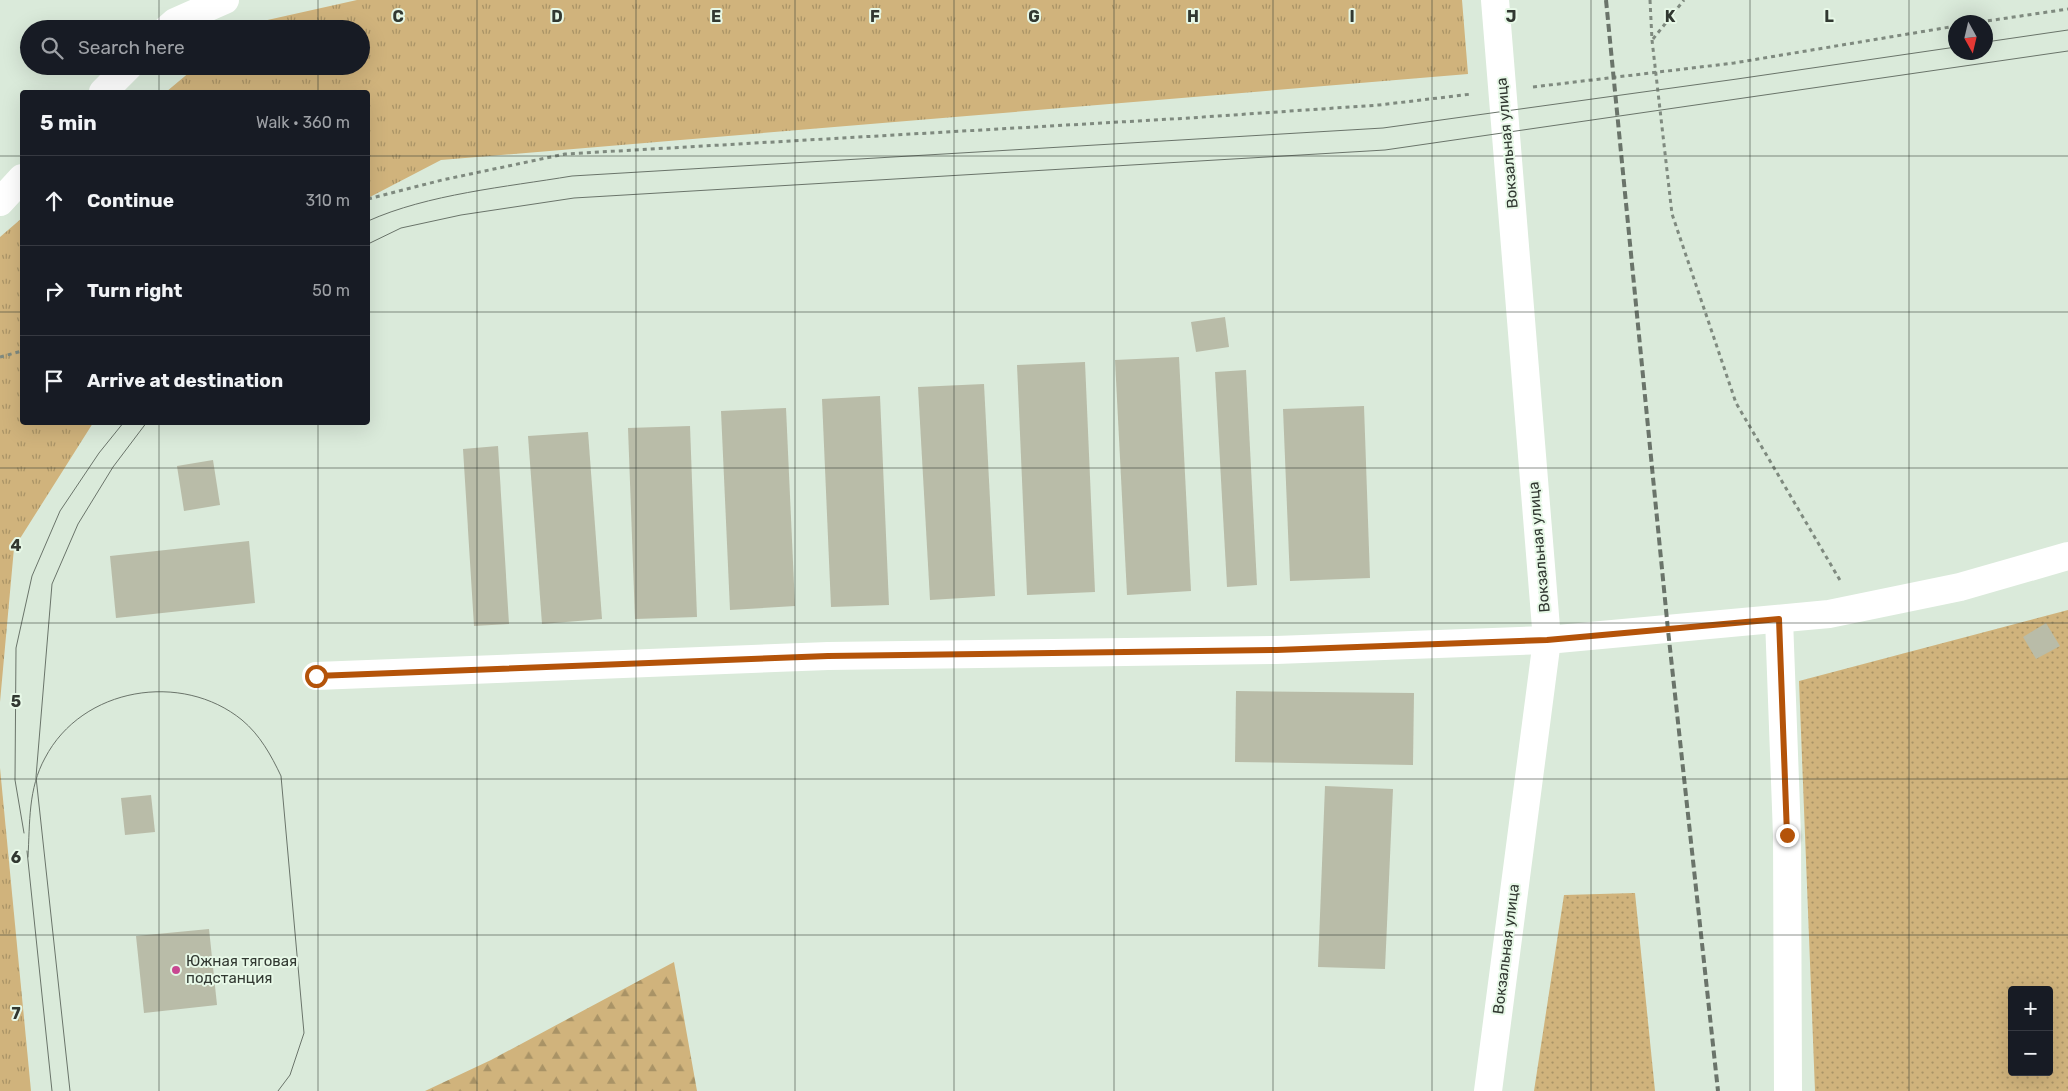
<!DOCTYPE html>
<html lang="en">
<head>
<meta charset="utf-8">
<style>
  body { margin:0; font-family:Rubik,sans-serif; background:#20242c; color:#f1f3f6 }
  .controls { position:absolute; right:15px; bottom:15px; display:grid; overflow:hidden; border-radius:5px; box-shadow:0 5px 20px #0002 }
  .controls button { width:45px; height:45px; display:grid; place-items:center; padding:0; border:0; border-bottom:1px solid #363941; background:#171b24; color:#f1f3f6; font:25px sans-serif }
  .compass { position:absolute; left:1948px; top:15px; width:45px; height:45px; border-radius:50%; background:#171b24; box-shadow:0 5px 20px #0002; rotate:172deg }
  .stop { position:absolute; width:15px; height:15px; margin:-11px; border:4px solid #b45309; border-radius:50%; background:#fff }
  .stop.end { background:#b45309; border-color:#fff; box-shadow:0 1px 5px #0008 }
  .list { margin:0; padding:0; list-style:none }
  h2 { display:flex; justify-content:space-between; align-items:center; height:65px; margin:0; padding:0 20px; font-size:21px }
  h2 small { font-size:16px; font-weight:400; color:#9ea1a6 }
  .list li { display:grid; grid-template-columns:32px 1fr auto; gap:15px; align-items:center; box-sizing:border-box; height:90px; padding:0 20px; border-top:1px solid #363941 }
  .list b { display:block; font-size:19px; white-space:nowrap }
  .list em { font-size:16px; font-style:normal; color:#9ea1a6 }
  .icon { flex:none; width:28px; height:28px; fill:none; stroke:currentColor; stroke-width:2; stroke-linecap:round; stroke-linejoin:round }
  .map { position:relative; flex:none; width:2068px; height:1091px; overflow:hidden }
  .search { position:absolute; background:#171b24; box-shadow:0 5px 20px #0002; left:20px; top:20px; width:350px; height:55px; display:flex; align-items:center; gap:12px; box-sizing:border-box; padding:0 18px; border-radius:28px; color:#9ea1a6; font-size:19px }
  .panel { position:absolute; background:#171b24; box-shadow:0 5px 20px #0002; left:20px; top:90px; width:350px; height:335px; border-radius:5px }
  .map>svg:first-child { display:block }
  .grass { fill:url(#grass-tufts) }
  .forest { fill:url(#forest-firs) }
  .garden { fill:url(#garden-dots); fill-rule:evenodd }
  .building { fill:#b9bca8 }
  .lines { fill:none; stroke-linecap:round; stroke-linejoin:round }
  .path { stroke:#7f8a7f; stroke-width:3; stroke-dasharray:4 4; stroke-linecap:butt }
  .minor { stroke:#fff; stroke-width:28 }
  .major { stroke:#fff; stroke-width:28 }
  .tram { stroke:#6a746a; stroke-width:1 }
  .rail { stroke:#6a746a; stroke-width:4; stroke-dasharray:8 4; stroke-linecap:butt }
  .route { stroke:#b45309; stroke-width:6 }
  .grid { fill:none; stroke:#313831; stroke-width:1; stroke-opacity:0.55 }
  .poi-dot { fill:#c84791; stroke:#e7f8e7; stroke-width:2 }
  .labels { text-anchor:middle; stroke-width:4; stroke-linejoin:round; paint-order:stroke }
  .street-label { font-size:15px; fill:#313831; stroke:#e7f8e7 }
  .poi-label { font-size:15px; fill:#313831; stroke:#e7f8e7; text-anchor:start }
  .grid-label { font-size:16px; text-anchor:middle; font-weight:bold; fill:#313831; stroke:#e7f8e7; stroke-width:4; stroke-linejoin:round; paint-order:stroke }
</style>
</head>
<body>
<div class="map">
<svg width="2068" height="1091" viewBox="0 0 2068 1091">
  <defs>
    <pattern id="grass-tufts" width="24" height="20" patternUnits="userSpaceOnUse" patternTransform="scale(1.25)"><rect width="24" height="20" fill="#d0b37c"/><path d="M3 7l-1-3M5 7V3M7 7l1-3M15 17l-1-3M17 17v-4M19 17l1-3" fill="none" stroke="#a99366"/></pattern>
    <pattern id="forest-firs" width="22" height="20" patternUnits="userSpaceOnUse" patternTransform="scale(1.25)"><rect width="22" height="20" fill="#d0b37c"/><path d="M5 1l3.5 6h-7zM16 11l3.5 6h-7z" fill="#a99366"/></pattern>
    <pattern id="garden-dots" width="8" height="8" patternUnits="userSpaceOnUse" patternTransform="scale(1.25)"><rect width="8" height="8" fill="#d0b37c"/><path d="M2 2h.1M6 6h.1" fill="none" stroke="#a99366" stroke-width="1.8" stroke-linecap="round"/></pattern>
  </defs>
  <rect width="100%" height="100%" fill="#daeada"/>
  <!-- grass -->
  <g class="grass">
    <path d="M357 0H1462L1468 74 441 160 368 198V92H166L197 66H361V29H240L245 25Z"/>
    <path d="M22 218V422L93 423 14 548 0 702V237Z"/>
    <path d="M0 768 31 1091H0Z"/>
  </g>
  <!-- forest -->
  <path class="forest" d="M674 962 697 1091H425L491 1060Z"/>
  <!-- garden -->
  <g class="garden">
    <path d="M2068 610V1091H1815L1799 681ZM2012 990H2049V1072H2012Z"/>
    <path d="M1635 893 1655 1091H1534L1564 895Z"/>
  </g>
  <!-- building -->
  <g class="building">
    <path d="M1225 317 1229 347 1196 352 1191 322Z"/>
    <path d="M1179 357 1191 591 1127 595 1115 360Z"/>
    <path d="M1085 362 1095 592 1027 595 1017 365Z"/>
    <path d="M1246 370 1257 585 1227 587 1215 372Z"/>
    <path d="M984 384 995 596 930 600 918 387Z"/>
    <path d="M880 396 889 605 831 607 822 399Z"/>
    <path d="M1364 406 1370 578 1290 581 1283 409Z"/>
    <path d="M786 408 795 606 730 610 721 411Z"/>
    <path d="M690 426 697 617 635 619 628 428Z"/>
    <path d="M588 432 602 619 542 624 528 436Z"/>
    <path d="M498 446 509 624 474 626 463 449Z"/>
    <path d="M213 460 220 505 184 511 177 466Z"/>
    <path d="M249 541 255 603 116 618 110 556Z"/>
    <path d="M2046 623 2060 646 2036 659 2023 637Z"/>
    <path d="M1236 691 1414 693 1413 765 1235 762Z"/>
    <path d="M1325 786 1393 789 1385 969 1318 967Z"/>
    <path d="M151 795 155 832 125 835 121 798Z"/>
    <path d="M209 929 217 1005 144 1013 136 936Z"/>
  </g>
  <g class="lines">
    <!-- path -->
    <g class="path">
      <path d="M1650 0 1652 40 1672 214 1736 403 1841 582"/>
      <path d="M1980 22 2068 9"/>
      <path d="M1653 39 1684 0"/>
      <path d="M1533 87 1734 63 1956 26"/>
      <path d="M368 199 442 180 565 154 1189 118 1379 105 1472 94"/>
      <path d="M0 357 22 351"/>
    </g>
    <!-- minor -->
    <g class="minor">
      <path d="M167 29 175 22 225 0"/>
      <path d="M103 92 129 66"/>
      <path d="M0 202 22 178"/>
      <path d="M1779 619 1787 835 1788 1091"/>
      <path d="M316 676 828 656 1276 650 1547 640 1829 614 1960 587 2068 556"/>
    </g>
    <!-- major -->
    <path class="major" d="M1488 1091 1547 640 1495 0"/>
    <!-- tram -->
    <g class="tram">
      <path d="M1986 42 2068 30"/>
      <path d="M368 221C428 194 506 187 572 176L1383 128 1737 79 1956 47"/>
      <path d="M368 244 401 228 461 215 574 198 1385 150 2068 51"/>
      <path d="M24 833 15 780 16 648 32 576 60 511 99 453 124 422"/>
      <path d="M27 851 52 1091"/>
      <path d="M28 857C30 822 28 789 45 758 82 687 182 671 242 720 260 735 271 755 281 776L304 1033 290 1075 278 1091"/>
      <path d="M70 1091 36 777 52 584 78 524 113 467 147 422"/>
    </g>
    <!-- rail -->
    <path class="rail" d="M1606 0 1668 630 1718 1091"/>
  </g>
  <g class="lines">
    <!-- route -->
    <path class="route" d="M316 676 828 656 1276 650 1547 640 1779 619 1787 835"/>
  </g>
  <!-- grid -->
  <path class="grid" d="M159 0V29M318 0V29M477 0V1091M636 0V1091M795 0V1091M954 0V1091M1114 0V1091M1273 0V1091M1432 0V1091M1591 0V1091M1750 0V1091M1909 0V1091M159 66V92M318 66V92M0 156H22M368 156H2068M0 312H22M368 312H2068M159 422V1091M318 422V1091M0 468H2068M0 623H2068M0 779H2068M0 935H2068"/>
  <!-- markers -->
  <circle class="poi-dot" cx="176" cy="970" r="5"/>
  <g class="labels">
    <!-- street labels -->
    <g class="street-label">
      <text transform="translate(1507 143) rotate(-95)" y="5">Вокзальная улица</text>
      <text transform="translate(1539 547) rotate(-95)" y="5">Вокзальная улица</text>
      <text transform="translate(1506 949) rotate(-83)" y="5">Вокзальная улица</text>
    </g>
    <!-- poi labels -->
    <g class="poi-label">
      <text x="186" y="966">Южная тяговая<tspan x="186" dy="17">подстанция</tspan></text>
    </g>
  </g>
  <g class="grid-label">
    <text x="398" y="22">C</text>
    <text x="557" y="22">D</text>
    <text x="716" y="22">E</text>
    <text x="875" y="22">F</text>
    <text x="1034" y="22">G</text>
    <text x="1193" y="22">H</text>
    <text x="1352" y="22">I</text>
    <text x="1511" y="22">J</text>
    <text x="1670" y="22">K</text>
    <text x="1829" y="22">L</text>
    <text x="16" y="551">4</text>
    <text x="16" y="707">5</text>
    <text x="16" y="863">6</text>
    <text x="16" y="1019">7</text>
  </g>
</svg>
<div class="controls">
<button>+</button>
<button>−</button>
</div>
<svg class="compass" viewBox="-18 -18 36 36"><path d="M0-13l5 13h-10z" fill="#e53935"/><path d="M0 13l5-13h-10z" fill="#9ea1a6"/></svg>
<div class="stop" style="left:316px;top:676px"></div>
<div class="stop end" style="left:1787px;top:835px"></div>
<div class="search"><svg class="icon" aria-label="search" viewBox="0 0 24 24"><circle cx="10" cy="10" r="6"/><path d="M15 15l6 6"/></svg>Search here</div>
<section class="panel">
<h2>5 min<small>Walk · 360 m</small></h2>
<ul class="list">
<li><svg class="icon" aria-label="ahead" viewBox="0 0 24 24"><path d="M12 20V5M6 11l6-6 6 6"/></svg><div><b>Continue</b></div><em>310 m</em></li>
<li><svg class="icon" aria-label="right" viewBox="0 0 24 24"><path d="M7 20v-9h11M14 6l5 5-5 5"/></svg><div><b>Turn right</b></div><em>50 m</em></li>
<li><svg class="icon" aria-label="arrive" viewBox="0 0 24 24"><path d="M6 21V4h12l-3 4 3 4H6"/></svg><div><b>Arrive at destination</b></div></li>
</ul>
</section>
</div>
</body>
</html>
